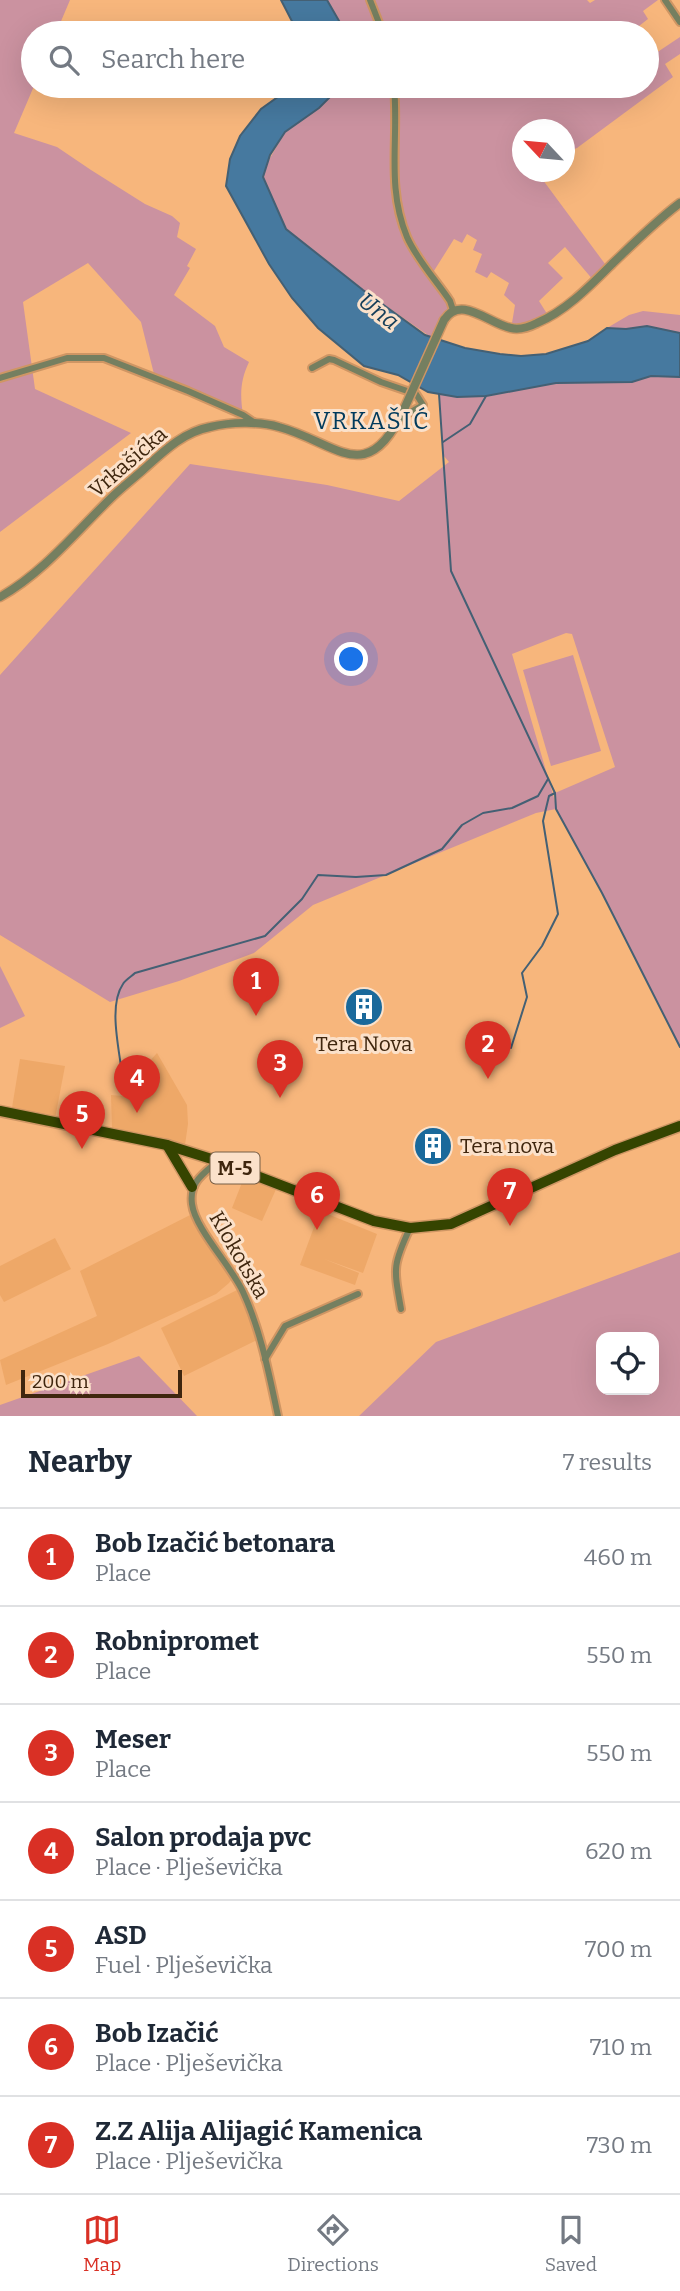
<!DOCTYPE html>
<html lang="en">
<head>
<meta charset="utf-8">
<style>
  body { margin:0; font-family:Bitter,serif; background:#f6f6f7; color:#1f2937 }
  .controls { position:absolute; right:21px; bottom:21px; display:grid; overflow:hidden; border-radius:14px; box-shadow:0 7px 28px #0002 }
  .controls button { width:63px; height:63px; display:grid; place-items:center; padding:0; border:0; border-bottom:2px solid #e0e1e3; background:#fff; color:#1f2937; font:35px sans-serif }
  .compass { position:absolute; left:512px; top:119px; width:63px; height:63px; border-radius:50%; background:#fff; box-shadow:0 7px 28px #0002; rotate:296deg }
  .scale { position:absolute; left:21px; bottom:18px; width:161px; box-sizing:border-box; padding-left:7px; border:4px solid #3f260e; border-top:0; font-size:19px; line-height:24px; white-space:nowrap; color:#3f260e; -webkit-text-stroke:5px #fbe1ca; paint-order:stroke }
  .you { position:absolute; left:352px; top:660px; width:24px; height:24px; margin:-18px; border:5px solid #fff; border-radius:50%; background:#1a73e8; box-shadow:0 0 0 10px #1a73e833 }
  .badge { display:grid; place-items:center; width:46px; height:46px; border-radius:50%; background:#d93025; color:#fff; font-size:23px; font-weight:700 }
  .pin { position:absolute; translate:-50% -58px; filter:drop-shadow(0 2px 4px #0008) }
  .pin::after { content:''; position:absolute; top:37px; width:24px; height:21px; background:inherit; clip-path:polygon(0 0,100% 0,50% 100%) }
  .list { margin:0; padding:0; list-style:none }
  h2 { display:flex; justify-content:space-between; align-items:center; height:91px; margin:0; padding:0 28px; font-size:30px }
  h2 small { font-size:23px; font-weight:400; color:#747a83 }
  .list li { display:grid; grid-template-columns:46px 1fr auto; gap:21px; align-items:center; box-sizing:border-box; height:98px; padding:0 28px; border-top:2px solid #e0e1e3 }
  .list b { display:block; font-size:26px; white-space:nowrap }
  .list p { margin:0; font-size:23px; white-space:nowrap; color:#747a83 }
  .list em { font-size:23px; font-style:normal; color:#747a83 }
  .icon { flex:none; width:38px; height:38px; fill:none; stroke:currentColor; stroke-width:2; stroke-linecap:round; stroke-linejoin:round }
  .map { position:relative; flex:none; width:680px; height:1416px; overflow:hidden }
  .search { position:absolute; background:#fff; box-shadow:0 7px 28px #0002; left:21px; right:21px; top:21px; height:77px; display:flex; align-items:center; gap:18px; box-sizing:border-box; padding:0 24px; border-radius:38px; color:#747a83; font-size:26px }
  .sheet { height:777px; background:#fff }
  nav { display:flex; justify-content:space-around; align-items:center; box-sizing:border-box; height:98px; border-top:2px solid #e0e1e3; background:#fff; font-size:19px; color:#747a83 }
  nav a { display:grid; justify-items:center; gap:4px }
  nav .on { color:#d93025 }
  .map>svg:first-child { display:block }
  .built { fill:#eea868 }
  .green { fill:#cb92a0; fill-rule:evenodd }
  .water { fill:#46799f; stroke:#446074; stroke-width:2 }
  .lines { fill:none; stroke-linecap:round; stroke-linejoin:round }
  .stream { stroke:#446074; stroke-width:2 }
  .minor-casing { stroke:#cf9664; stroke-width:10 }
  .tertiary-casing { stroke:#cf9664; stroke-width:11 }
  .primary-casing { stroke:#cf9664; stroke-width:13 }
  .minor { stroke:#757f60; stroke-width:6 }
  .tertiary { stroke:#757f60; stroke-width:8 }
  .primary { stroke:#354400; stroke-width:10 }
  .tertiary-bridge-casing { stroke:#cf9664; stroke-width:11; stroke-linecap:butt }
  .tertiary-bridge { stroke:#757f60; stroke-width:8 }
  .labels { text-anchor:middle; stroke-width:6; stroke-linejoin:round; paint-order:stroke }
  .shield { fill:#fbe1ca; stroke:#775e46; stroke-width:2 }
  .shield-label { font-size:19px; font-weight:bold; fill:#3f260e }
  .street-label { font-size:21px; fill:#3f260e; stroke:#fbe1ca }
  .poi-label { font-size:21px; fill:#3f260e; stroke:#fbe1ca }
  .water-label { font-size:23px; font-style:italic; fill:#153e5a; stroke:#fbe1ca }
  .quarter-label { font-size:24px; letter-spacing:2px; fill:#003a5c; stroke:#fbe1ca }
</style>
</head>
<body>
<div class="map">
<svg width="680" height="1416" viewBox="0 0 680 1416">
  <rect width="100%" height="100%" fill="#f7b67c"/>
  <!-- built -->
  <g class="built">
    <path d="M157 1053 187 1105 188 1124 185 1145 112 1129 111 1095 146 1098 137 1075Z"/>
    <path d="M20 1059 65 1066 54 1124 11 1114Z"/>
    <path d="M245 1175 277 1187 262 1221 232 1208Z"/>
    <path d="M320 1211 377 1234 363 1273 324 1259 359 1273 355 1285 300 1265Z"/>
    <path d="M194 1213 234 1276 229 1283 216 1294 108 1344 6 1385 0 1360 97 1316 80 1271Z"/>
    <path d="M55 1238 71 1269 4 1302 0 1295V1266Z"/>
    <path d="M239 1289 263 1337 184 1376 161 1328Z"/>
  </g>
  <!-- green -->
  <g class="green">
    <path d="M0 0H70L56 33H33L34 86 14 133 57 147 91 170 145 204 172 216 180 223 177 237 196 249 187 266 190 268 174 295 215 326 224 347 249 362C240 381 240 395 243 415L155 378 141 322 88 263 23 302 35 389 131 433 0 532Z"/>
    <path d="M327 0H587L590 3 595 0H658L643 11 648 19 630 33H346Z"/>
    <path d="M680 37V54L665 64 673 77 577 148 565 153 564 130H522V172H537L608 268 594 281 565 247 548 263 563 278 539 301 549 317 511 329 515 305 504 295 509 283 491 272 487 278 475 272 482 254 473 250 477 240 467 234 462 243 454 239 432 274 453 310 435 340 363 290 286 229 267 190 263 177 266 165 285 132 319 108 341 86H647V59Z"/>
    <path d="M643 311 680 315V333L647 326 626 329 607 328 629 315Z"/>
    <path d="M651 376 680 377V1047L602 893 556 809 536 813 313 905 254 953 179 981 110 1002 0 935V675L190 464 327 485 399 501 449 462 443 455 439 394C478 402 514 388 553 384 586 380 619 385 651 376ZM566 633 572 634 615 767 555 793 556 805 512 654Z"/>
    <path d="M573 655 601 751 551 766 523 670Z"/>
    <path d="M0 966 25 1016 0 1028Z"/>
    <path d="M680 1252V1416H359L436 1342ZM601 1337H654V1390H601Z"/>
    <path d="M139 1356 197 1416H0V1405Z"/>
  </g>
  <!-- water -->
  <g class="water">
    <path d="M281 0H327L346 33H298Z"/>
    <path d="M288 86H341L319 108 285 132 270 155 263 177 286 229 363 290 425 335 465 348 500 354 521 356 546 354 588 341 607 328 626 329 647 326 680 333V377L651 376 632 382 556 383 486 396 457 397 428 392 398 375 364 366 318 328 292 298 269 264 226 186 230 159 240 136 261 109 286 91Z"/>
  </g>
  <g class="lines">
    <!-- stream -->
    <g class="stream">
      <path d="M439 394 451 571 555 793 556 809 602 893 680 1047"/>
      <path d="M443 442 470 424 486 396"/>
      <path d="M511 1048 527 997 522 973 542 946 558 914 543 821 549 796 555 793"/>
      <path d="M123 1083C121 1055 107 1007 123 984 125 980 132 976 135 973L265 936 302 899 318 875 356 877 386 875 442 849 462 825 483 813 512 808 538 796 548 779"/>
    </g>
    <defs>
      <g id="minor">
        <path d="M370 0 383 33"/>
        <path d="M665 0 680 22"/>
        <path d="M394 86C399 139 386 186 407 237 417 260 436 280 450 301L453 310"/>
        <path d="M312 368 329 359 334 360 381 382 416 394 423 405 400 418"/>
        <path d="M0 378 67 358H104L188 391 243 415 255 423"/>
        <path d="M218 1161C203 1174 189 1182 192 1204 195 1229 232 1267 243 1292 261 1331 269 1374 278 1416"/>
        <path d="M401 1309C394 1269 392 1266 410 1228"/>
        <path d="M265 1359 285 1326 358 1294"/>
      </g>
      <g id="tertiary">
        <path d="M444 320C461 294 489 324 511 328 519 330 529 327 537 323 566 311 590 286 612 264 634 243 656 221 680 203"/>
        <path d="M0 597C43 573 76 532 111 498 121 488 133 479 143 470 163 452 183 432 210 427 230 422 259 421 279 427 338 443 367 490 405 407"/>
      </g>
      <g id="primary">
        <path d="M0 1111 167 1145 218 1161 374 1221 410 1228 451 1224 615 1150 680 1126"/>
        <path d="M167 1145 192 1187"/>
      </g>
    </defs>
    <!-- minor casing -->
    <use href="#minor" class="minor-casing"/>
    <!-- tertiary casing -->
    <use href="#tertiary" class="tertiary-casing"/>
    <!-- primary casing -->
    <use href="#primary" class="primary-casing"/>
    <!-- minor -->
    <use href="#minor" class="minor"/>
    <!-- tertiary -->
    <use href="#tertiary" class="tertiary"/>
    <!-- primary -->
    <use href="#primary" class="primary"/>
    <defs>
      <path id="tertiary-bridge" d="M405 407 444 320"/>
    </defs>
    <!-- tertiary-bridge casing -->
    <use href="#tertiary-bridge" class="tertiary-bridge-casing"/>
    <!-- tertiary-bridge -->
    <use href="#tertiary-bridge" class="tertiary-bridge"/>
  </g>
  <!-- icons -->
  <defs>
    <symbol id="building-disc" viewBox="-11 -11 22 22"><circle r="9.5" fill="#1a699b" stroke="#fbe1ca"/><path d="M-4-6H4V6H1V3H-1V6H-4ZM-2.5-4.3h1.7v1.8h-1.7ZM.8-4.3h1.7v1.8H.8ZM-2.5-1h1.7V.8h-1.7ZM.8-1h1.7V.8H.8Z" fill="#fff"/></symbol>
  </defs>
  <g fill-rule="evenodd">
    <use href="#building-disc" x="342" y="985" width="44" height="44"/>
    <use href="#building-disc" x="411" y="1124" width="44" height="44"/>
  </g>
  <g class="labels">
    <!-- shield labels -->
    <rect class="shield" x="210.5" y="1152.5" width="49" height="31" rx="5"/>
    <g class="shield-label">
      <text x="235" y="1175">M-5</text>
    </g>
    <!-- street labels -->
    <g class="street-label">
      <text transform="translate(128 462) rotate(-41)" y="7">Vrkašićka</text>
      <text transform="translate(239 1255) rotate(60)" y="7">Klokotska</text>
    </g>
    <!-- poi labels -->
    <g class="poi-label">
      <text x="364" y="1051">Tera Nova</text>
      <text x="460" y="1153" text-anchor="start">Tera nova</text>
    </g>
    <!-- water labels -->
    <g class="water-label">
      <text transform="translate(379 311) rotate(38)" y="8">Una</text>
    </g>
    <!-- quarter labels -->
    <g class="quarter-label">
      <text x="372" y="429">VRKAŠIĆ</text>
    </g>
  </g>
</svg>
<div class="controls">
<button><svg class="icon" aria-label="locate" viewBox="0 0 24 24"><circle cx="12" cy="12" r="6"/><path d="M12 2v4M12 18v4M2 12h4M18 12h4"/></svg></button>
</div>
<svg class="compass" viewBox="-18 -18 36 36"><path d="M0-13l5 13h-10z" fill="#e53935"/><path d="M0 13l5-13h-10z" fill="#747a83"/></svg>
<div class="scale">200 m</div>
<div class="you"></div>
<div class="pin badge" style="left:256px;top:1016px">1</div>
<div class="pin badge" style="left:488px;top:1079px">2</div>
<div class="pin badge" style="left:280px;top:1098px">3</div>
<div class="pin badge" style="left:137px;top:1113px">4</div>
<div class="pin badge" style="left:82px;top:1149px">5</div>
<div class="pin badge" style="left:317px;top:1230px">6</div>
<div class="pin badge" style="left:510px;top:1226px">7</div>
<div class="search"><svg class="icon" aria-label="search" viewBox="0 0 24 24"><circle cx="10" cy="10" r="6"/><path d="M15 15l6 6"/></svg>Search here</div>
</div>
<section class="sheet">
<h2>Nearby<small>7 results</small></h2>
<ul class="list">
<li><span class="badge">1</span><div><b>Bob Izačić betonara</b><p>Place</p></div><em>460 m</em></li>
<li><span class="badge">2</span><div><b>Robnipromet</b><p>Place</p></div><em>550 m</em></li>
<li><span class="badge">3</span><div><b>Meser</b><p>Place</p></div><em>550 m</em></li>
<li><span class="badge">4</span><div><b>Salon prodaja pvc</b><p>Place · Plješevička</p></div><em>620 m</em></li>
<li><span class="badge">5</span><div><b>ASD</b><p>Fuel · Plješevička</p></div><em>700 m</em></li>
<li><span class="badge">6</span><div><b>Bob Izačić</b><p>Place · Plješevička</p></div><em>710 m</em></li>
<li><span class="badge">7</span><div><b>Z.Z Alija Alijagić Kamenica</b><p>Place · Plješevička</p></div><em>730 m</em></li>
</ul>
</section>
<nav>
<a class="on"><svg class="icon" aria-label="map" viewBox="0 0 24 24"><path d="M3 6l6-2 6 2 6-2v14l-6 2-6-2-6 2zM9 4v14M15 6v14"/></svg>Map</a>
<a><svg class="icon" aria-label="directions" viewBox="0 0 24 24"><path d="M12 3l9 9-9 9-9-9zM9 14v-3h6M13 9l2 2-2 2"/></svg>Directions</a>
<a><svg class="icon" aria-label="saved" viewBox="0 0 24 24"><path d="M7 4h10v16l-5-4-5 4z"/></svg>Saved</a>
</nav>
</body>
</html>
